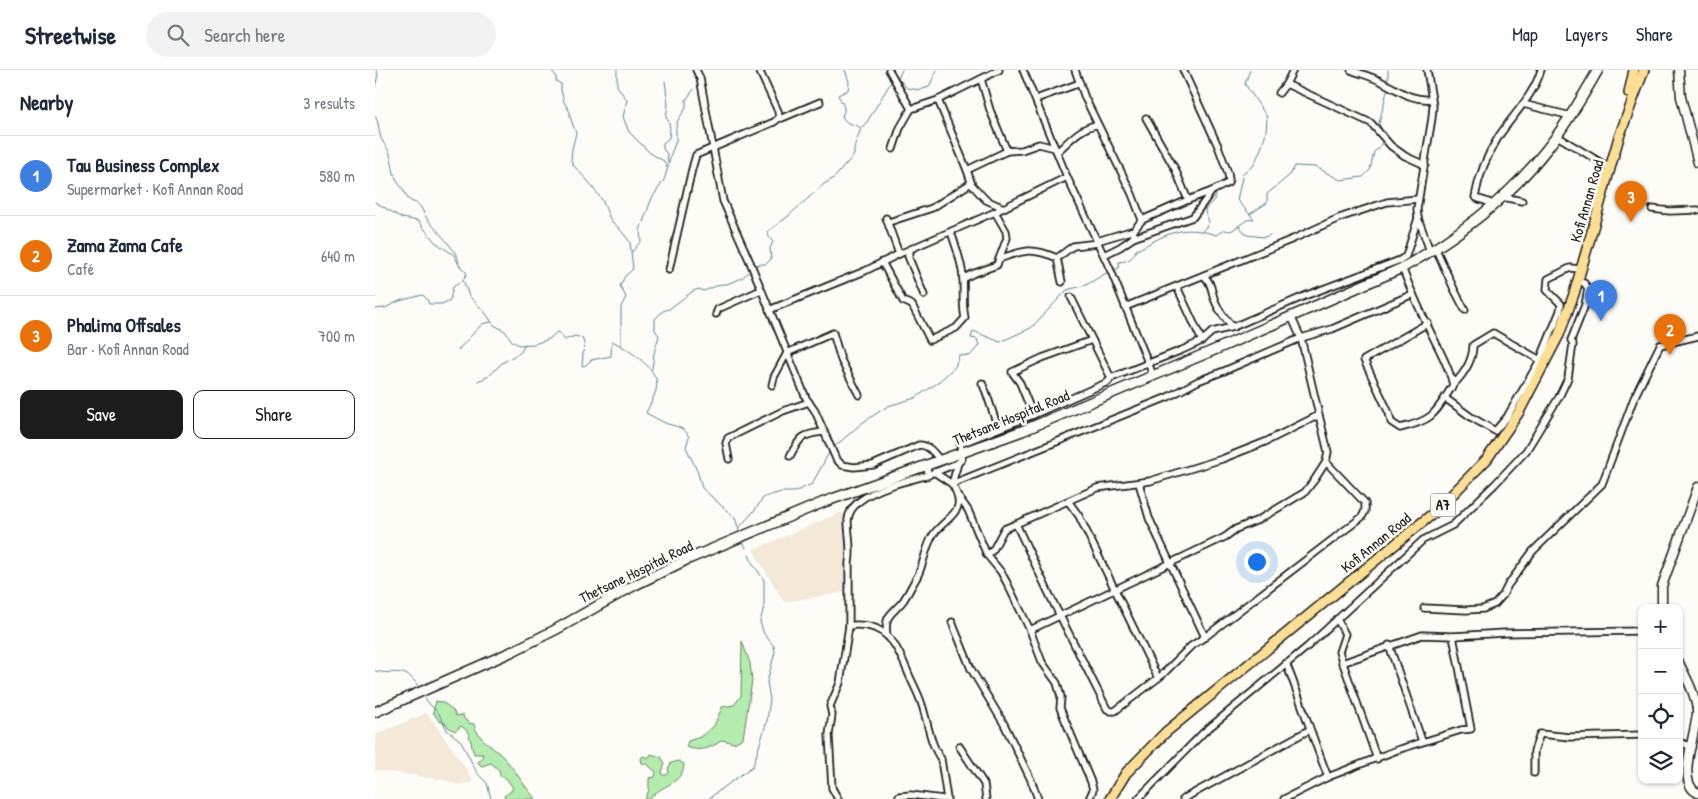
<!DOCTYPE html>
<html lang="en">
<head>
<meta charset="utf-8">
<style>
  body { margin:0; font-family:"Patrick Hand",sans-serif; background:#f2f2f3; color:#1f2937 }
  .controls { position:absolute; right:15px; bottom:15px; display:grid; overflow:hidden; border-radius:10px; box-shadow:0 1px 4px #0004 }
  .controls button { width:45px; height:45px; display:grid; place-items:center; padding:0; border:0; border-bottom:1px solid #e0e1e3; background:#fff; color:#1f2937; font:25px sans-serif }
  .you { position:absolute; left:881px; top:491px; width:18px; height:18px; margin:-12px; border:4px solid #fff; border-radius:50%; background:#1a73e8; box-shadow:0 0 0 8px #1a73e833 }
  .badge { display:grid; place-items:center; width:32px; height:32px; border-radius:50%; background:#1c1c1c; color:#fff; font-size:16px; font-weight:700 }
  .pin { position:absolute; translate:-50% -41px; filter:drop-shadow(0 1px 2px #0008) }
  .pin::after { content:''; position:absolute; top:26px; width:18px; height:15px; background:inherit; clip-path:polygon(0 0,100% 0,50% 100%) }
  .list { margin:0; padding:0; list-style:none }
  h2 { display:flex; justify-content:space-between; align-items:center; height:65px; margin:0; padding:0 20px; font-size:21px }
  h2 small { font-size:16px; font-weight:400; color:#747a83 }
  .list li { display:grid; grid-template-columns:32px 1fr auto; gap:15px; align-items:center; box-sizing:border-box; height:80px; padding:0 20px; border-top:1px solid #e0e1e3 }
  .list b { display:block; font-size:19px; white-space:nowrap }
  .list p { margin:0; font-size:16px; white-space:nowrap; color:#747a83 }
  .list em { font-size:16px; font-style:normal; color:#747a83 }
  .actions { display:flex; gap:10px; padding:15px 20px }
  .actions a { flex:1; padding:11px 0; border:1px solid #1c1c1c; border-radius:10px; text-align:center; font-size:18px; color:#1c1c1c }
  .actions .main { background:#1c1c1c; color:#fff }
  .icon { flex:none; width:28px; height:28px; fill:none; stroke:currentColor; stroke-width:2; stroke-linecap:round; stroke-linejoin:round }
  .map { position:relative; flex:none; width:1323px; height:729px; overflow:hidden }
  header { display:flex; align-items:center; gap:30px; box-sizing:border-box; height:70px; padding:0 25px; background:#fff; border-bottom:1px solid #e0e1e3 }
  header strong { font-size:24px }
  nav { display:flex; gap:28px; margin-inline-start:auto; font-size:18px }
  .search { width:350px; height:45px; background:#f2f2f3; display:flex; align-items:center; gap:12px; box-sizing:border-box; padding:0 18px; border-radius:28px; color:#747a83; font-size:19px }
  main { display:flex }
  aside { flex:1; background:#fff }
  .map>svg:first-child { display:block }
  .built { fill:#f4e8d8 }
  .green { fill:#b4ebae; stroke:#688465 }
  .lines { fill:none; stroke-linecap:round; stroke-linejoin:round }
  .stream { stroke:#56858d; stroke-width:1 }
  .minor-casing { stroke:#1c1c1c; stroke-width:9 }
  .tertiary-casing { stroke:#1c1c1c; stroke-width:11 }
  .secondary-casing { stroke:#1c1c1c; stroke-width:12 }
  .primary-casing { stroke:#1c1c1c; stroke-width:12 }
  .minor { stroke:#fdfcf7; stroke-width:5.5 }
  .tertiary { stroke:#fdfcf7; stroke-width:8 }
  .secondary { stroke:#fdfcf7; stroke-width:9 }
  .primary { stroke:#fcde96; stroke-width:9 }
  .labels { text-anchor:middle; stroke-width:5; stroke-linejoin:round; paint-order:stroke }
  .shield { fill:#fdfcf7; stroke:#605f5e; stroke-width:1 }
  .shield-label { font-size:14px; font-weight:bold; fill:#1c1c1c }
  .street-label { font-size:15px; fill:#1c1c1c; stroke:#fdfcf7 }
</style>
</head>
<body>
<header>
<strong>Streetwise</strong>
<div class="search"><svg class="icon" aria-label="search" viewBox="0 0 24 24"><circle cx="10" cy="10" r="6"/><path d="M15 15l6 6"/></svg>Search here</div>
<nav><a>Map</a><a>Layers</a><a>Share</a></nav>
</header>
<main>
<aside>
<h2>Nearby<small>3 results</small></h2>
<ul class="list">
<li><span class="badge" style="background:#3f7fe0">1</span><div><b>Tau Business Complex</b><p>Supermarket · Kofi Annan Road</p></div><em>580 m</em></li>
<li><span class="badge" style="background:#e8710a">2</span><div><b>Zama Zama Cafe</b><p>Café</p></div><em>640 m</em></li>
<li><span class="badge" style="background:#e8710a">3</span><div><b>Phalima Offsales</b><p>Bar · Kofi Annan Road</p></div><em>700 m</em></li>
</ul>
<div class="actions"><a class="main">Save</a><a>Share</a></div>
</aside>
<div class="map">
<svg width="1323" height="729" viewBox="0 0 1323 729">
  <rect width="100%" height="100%" fill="#fdfcf7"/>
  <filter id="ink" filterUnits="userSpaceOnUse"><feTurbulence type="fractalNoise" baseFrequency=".02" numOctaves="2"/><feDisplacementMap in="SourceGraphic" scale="10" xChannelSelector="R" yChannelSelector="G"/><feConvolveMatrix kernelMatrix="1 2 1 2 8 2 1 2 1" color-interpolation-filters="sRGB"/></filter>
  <g filter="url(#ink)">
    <!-- built -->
    <g class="built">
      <path d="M465 443 470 444V522L409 532 378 480Z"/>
      <path d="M52 643 92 700 98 712 83 715 70 710 0 700V665Z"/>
    </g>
    <!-- green -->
    <g class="green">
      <path d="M367 571 375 593 377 611 368 668 359 673 347 670C336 679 324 682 311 677L313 671 325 667 339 656 347 637 359 635 366 626Z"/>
      <path d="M61 631C69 632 78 638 81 646L88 645 89 649 92 651 93 653 99 654C101 667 117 676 127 686 140 698 148 716 161 729H130L129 726 135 722 138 718 131 708 125 706 124 700 116 693 107 696 104 694 103 691 106 690 108 684H99C95 674 97 662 86 656L80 661 73 657 70 653 64 651 58 642Z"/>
      <path d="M276 684 286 687 290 693 287 702 288 705H292L294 702 293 699 296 693 304 691 309 694C308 715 284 715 275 729H270L274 720V708L280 707 281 702 273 695 267 693 266 688 268 686 273 688Z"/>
    </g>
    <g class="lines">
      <!-- stream -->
      <g class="stream">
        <path d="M176 0 181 6V11L186 14V20L189 32 195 42V47L201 63 197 79 196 90 198 95 213 111 227 130 236 151 244 158 255 172 258 199 250 206 245 216 251 227 246 237V275"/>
        <path d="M242 0V16L252 30 248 47 254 62 275 83 289 91 292 98"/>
        <path d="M527 0 523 8 532 18 545 20 554 17 562 0"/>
        <path d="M1013 0V13"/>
        <path d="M290 11 293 35 291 47C296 54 295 60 294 68L288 73V79L292 84 293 94"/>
        <path d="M0 18 3 4 1 0"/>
        <path d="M0 46C4 53 3 57 5 64 6 72 13 77 15 84 19 99 17 107 28 119 30 122 31 126 33 129 36 132 40 132 43 134 47 137 48 143 51 147 59 159 83 180 84 193"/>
        <path d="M487 57 492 52 516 12"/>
        <path d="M1007 61 1004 53 1013 17"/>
        <path d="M0 132 27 148 43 151 60 172 79 185 84 195 92 203 88 210 94 226 109 241 119 255 130 261 137 271 144 275 159 274 174 269 182 262 186 264 189 270 200 266 207 268 209 273 207 296 211 295 216 290 236 286 237 271C251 278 280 296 282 313 282 323 275 334 271 343 277 346 284 350 290 353 301 357 309 356 314 367L311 377 323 403 327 418 360 448 365 463"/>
        <path d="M875 144 892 133V124L915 105 920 96 941 97 965 110 988 107 995 100 999 82 1004 78 1008 70"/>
        <path d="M864 156 872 165 889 167 895 165"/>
        <path d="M828 160 831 157 834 151 830 143 831 138 839 130 842 121"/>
        <path d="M257 182 266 171 265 160 277 128 289 110 293 97 296 84 301 71V57L303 50 311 38V30L319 19"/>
        <path d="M379 198 384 194H391L396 189 395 178 398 172 394 167 392 162 411 148 449 114 459 108 479 85C478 75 483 68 486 58 478 52 471 56 467 46 472 37 467 34 463 25L473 20 474 12 470 0"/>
        <path d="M739 200 744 198V192C754 191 757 189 761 180 768 178 772 174 779 171 801 159 817 157 841 165L849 160 856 161 872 150 879 149 862 130 868 103 879 95 887 76 891 62 892 47 870 14 875 0"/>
        <path d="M0 239 10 238 24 231 48 225 52 229 54 234H67L75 230 78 217 88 210"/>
        <path d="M83 280 107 254 116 252"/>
        <path d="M277 299 279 283 284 266 280 260V249L288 241 294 239 318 221 324 219 329 221 346 214H352L367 208 376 200"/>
        <path d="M103 311 114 306 127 293 146 282 150 274"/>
        <path d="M458 378 487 353 513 336 540 328 561 314 580 297 584 285 595 286 604 275 602 269 596 268 598 261 625 272 656 258 692 220 711 215 733 202"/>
        <path d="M363 459 379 441 389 427 406 422H419L437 414 455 381"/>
        <path d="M368 471 371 478"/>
        <path d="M0 601C19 606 30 595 43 616"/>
        <path d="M50 629 64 644 72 660 86 671 102 703 112 713 116 729"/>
        <path d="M333 729 378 696 392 651 395 629 392 612 400 582 399 576 389 564 385 552 389 536V510L378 494 374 485"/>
      </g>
      <defs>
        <g id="minor">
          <path d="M321 0 325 8 348 131 375 192 431 328 440 341 461 389 467 395 479 397 498 395 544 375C555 375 559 384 566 391"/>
          <path d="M514 0 536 39"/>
          <path d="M648 0 692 107 736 201 778 305"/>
          <path d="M700 0 710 28 757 124 767 150 759 160 722 171"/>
          <path d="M976 0C986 4 999 7 1009 13 1025 21 1037 31 1056 29"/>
          <path d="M1052 0 1058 36 1057 48 1042 139 1043 148 1055 181"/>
          <path d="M606 9 615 40 632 81 647 80 664 74 680 78"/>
          <path d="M911 14 996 53 1016 76 1030 86 1050 95"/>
          <path d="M904 23 911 14 918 0"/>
          <path d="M661 29 705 13"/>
          <path d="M563 30 624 0"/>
          <path d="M1148 34 1196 46"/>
          <path d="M404 48H407L445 32"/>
          <path d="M771 48 800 99 813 130"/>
          <path d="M1182 66 1235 98"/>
          <path d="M518 79 525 58 536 39 563 30 592 100 597 115 611 130 629 138"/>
          <path d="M682 82C693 72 707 56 722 55"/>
          <path d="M592 100 632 81"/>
          <path d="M1128 127 1147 131"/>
          <path d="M1118 135C1113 130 1106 131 1100 127 1104 104 1112 85 1124 66 1138 45 1159 25 1166 0"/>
          <path d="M1277 139 1295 141 1323 140"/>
          <path d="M620 142 631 161 632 168 624 189"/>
          <path d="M511 148 524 184"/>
          <path d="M767 150 813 130 837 121"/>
          <path d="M514 152 557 138 596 113"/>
          <path d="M758 168 818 147 837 121 853 113 854 110 853 103 843 76 808 0"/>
          <path d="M1060 177 1079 219 1090 240"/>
          <path d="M534 180 535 183 533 186 549 225"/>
          <path d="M729 185 745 177 758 168 759 164"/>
          <path d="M682 188 698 176 723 173"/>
          <path d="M507 192 528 231 537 235 555 270 581 258 590 248C587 234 589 222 588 208 587 192 581 177 576 162"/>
          <path d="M1027 198C1038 225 1050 252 1064 279 1070 291 1075 301 1078 315 1060 343 1060 350 1025 358L1016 352 1014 343 989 290 1053 253"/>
          <path d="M294 200 317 99 321 85 399 52 404 48 403 41 384 0"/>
          <path d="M829 206C837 213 836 221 840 231 844 241 851 250 858 257"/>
          <path d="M588 209 597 204 622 195 624 189C649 180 657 177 682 188L687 212"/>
          <path d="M802 217 827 271"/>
          <path d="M696 227 736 308"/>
          <path d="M750 237 918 169 964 148 1012 132 1043 129"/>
          <path d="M394 240 490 201 524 184 620 142 692 107"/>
          <path d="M341 244 343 239 386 220"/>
          <path d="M916 246 926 268 944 345 890 372 847 389 775 411 722 418 641 454 678 532 732 639 736 641H740L787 605 816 576 830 567 987 447 990 441V433L951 392"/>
          <path d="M607 313 611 322 623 358"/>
          <path d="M397 315 399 307 412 283 458 263 466 290 484 325"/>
          <path d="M1078 315C1089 304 1098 290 1098 275L1118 263 1165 290 1185 241 1186 234 1172 220 1173 209 1195 198 1206 199"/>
          <path d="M1070 328 1096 347 1120 361 1132 347 1165 290"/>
          <path d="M658 345 645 313 637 302 667 288 717 270"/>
          <path d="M415 386C425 367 427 364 449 362"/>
          <path d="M354 389 351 373 353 368 408 341 434 332"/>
          <path d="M559 402 577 414 793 327 823 311 849 301 926 268 957 259 1038 224"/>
          <path d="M558 403 583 393"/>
          <path d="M764 413 774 448 830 567"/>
          <path d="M583 426 593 440 612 485 626 502 632 513 655 560 667 592 682 613 686 627 685 638 716 712 718 720 714 729"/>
          <path d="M693 431 704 446 783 608"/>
          <path d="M612 485 618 480 629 459 641 454"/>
          <path d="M1049 538 1091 540 1108 539 1120 534 1128 525 1133 515 1158 481 1227 414 1259 328 1285 275 1323 266"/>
          <path d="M962 549 970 564 964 582 1002 689"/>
          <path d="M577 552 596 599 629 654 656 710 663 729"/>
          <path d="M474 556C481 554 486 555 493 556 518 561 526 586 535 607 539 616 544 625 547 635 553 653 555 674 566 689L572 729"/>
          <path d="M655 560 850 467 861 459 883 450 930 422 940 409 951 392 953 382 944 345"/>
          <path d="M512 566C509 544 516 546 528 531 533 524 537 515 542 507 549 494 550 478 558 465 571 446 595 443 577 414L583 393 587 389 585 374 658 345 733 312 736 308 807 280 827 271 837 262 858 257 932 225 1025 190 1031 186 1043 148"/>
          <path d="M1078 566 1130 563 1267 561"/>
          <path d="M1014 575 1047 671"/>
          <path d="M911 593C926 631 938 669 953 707"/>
          <path d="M1304 672 1317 677"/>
          <path d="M584 676 609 714 611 729"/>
          <path d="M1159 703V681L1165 664 1195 667 1267 665"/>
          <path d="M463 729 457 718 454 665 457 645 455 636 465 613 474 556V493C477 479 473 465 473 450 475 422 532 411 554 405L551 396"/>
          <path d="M523 729 524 726 536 725 568 729"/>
          <path d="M763 729 829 662 932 577 1048 470 1078 455 1120 414 1151 381 1184 327 1193 308 1198 274 1196 270 1210 235 1213 218 1209 213 1203 211"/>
          <path d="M808 729 934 660"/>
          <path d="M909 729 953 707 1022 680 1086 660 1096 659 1078 566 1047 565 967 593"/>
        </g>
        <g id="tertiary">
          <path d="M1304 0 1306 27 1323 93"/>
          <path d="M1287 538V516L1323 417"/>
          <path d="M1304 593C1311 607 1320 623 1322 640 1323 660 1299 713 1323 723"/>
        </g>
        <path id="secondary" d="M0 642 136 582 180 560 258 516 311 490 449 432 647 361 844 278 1027 198C1081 168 1133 129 1171 80 1191 55 1207 28 1223 0"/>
        <g id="primary">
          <path d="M1254 23 1259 0"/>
          <path d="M735 729 751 703 791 662 1061 441 1112 389 1144 342 1184 265 1199 224 1244 67 1269 0"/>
        </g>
      </defs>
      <!-- minor casing -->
      <use href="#minor" class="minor-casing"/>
      <!-- tertiary casing -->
      <use href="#tertiary" class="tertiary-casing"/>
      <!-- secondary casing -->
      <use href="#secondary" class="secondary-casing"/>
      <!-- primary casing -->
      <use href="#primary" class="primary-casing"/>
      <!-- minor -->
      <use href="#minor" class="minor"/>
      <!-- tertiary -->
      <use href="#tertiary" class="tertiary"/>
      <!-- secondary -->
      <use href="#secondary" class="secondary"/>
      <!-- primary -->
      <use href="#primary" class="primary"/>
    </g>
  </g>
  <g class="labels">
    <!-- shield labels -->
    <rect class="shield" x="1055.5" y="423.5" width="25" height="23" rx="4"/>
    <g class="shield-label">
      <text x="1068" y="440">A7</text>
    </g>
    <!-- street labels -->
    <g class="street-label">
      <text transform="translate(1212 131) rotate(-74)" y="5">Kofi Annan Road</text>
      <text transform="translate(636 348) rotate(-22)" y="5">Thetsane Hospital Road</text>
      <text transform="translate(1001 473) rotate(-39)" y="5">Kofi Annan Road</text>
      <text transform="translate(261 502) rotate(-26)" y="5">Thetsane Hospital Road</text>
    </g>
  </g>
</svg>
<div class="controls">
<button>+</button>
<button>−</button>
<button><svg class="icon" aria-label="locate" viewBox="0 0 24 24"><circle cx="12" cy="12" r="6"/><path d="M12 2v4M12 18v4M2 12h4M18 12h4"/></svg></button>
<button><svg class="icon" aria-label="layers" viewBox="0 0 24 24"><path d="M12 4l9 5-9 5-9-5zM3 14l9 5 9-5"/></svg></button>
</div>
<div class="you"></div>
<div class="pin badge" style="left:1226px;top:251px;background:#3f7fe0">1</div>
<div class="pin badge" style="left:1295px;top:285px;background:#e8710a">2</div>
<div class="pin badge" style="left:1256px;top:152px;background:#e8710a">3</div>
</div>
</main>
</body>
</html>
